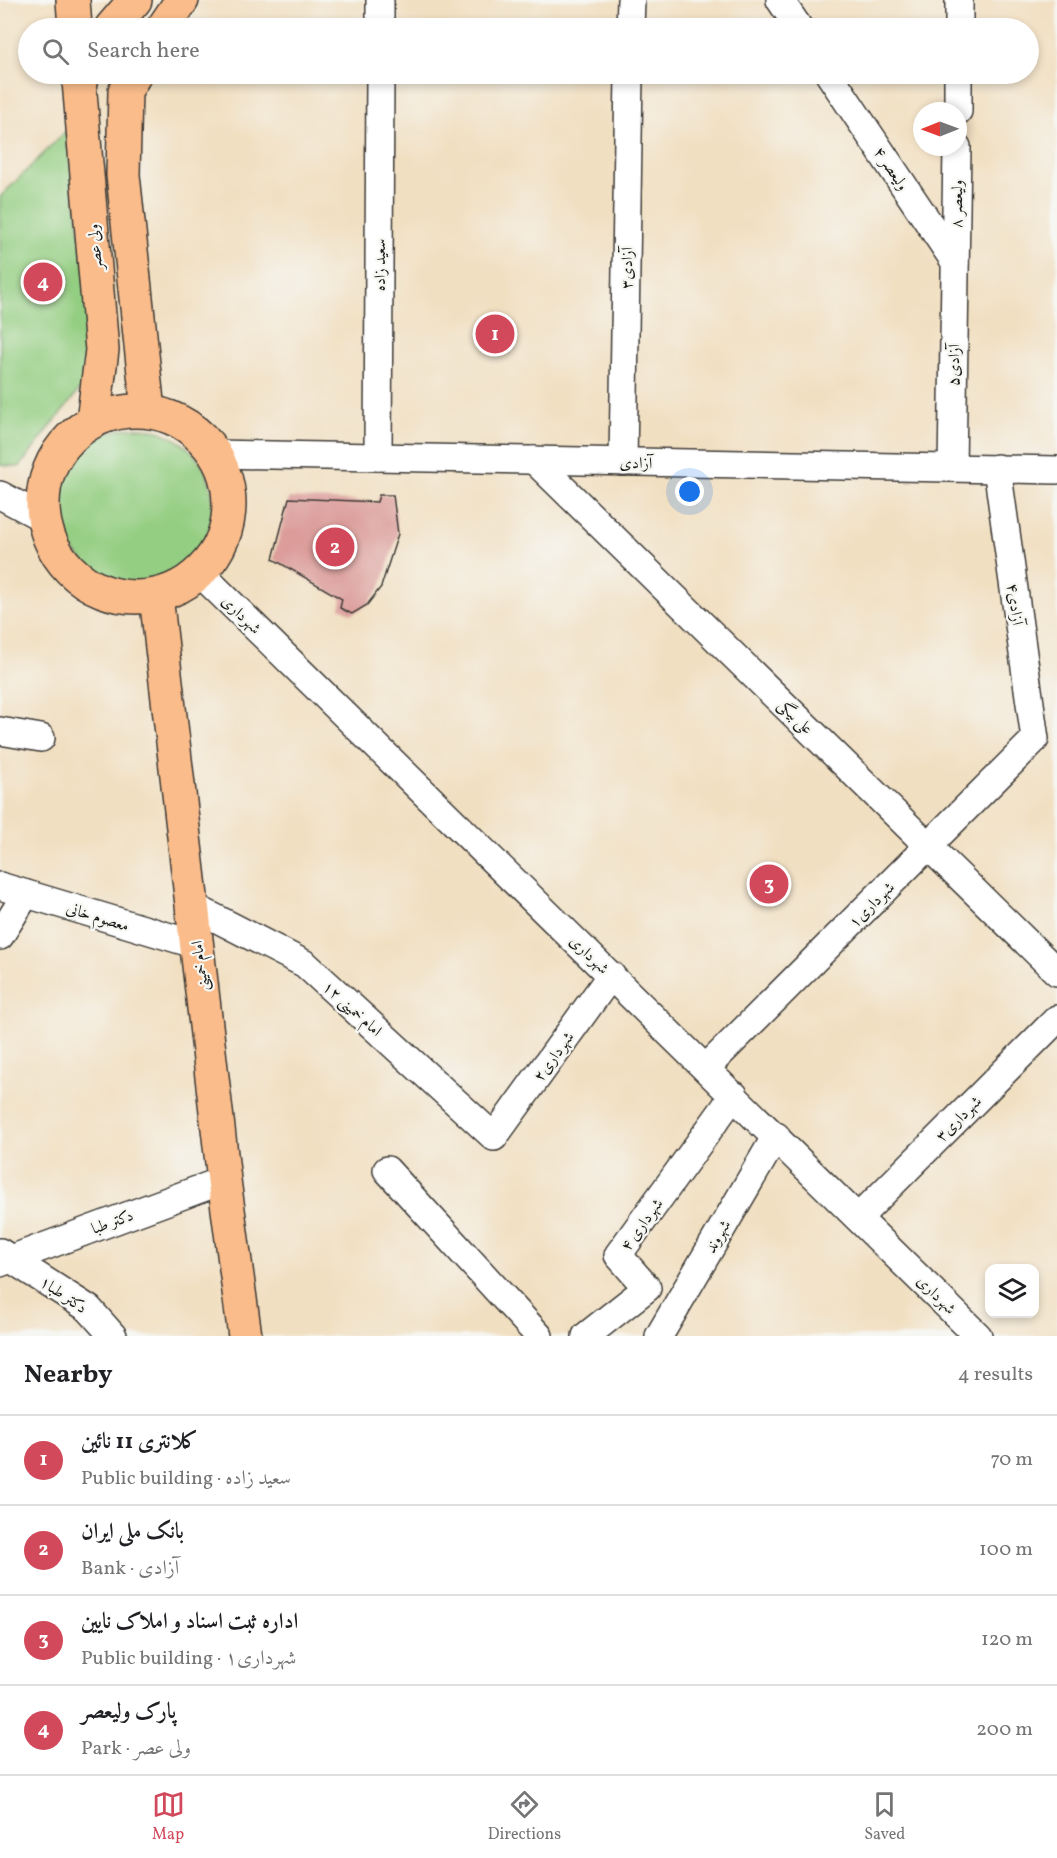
<!DOCTYPE html>
<html lang="en">
<head>
<meta charset="utf-8">
<style>
  body { margin:0; font-family:Vollkorn,Amiri,serif; background:#f2f2f2; color:#202124 }
  .controls { position:absolute; right:18px; bottom:18px; display:grid; overflow:hidden; border-radius:12px; box-shadow:0 3px 9px #0003 }
  .controls button { width:54px; height:54px; display:grid; place-items:center; padding:0; border:0; border-bottom:2px solid #e0e0e0; background:#fff; color:#202124; font:30px sans-serif }
  .compass { position:absolute; left:913px; top:102px; width:54px; height:54px; border-radius:50%; background:#fff; box-shadow:0 3px 9px #0003; rotate:269deg }
  .you { position:absolute; left:690px; top:492px; width:21px; height:21px; margin:-15px; border:4px solid #fff; border-radius:50%; background:#1a73e8; box-shadow:0 0 0 9px #1a73e833 }
  .badge { display:grid; place-items:center; width:39px; height:39px; border-radius:50%; background:#d1495b; color:#fff; font-size:20px; font-weight:700 }
  .pin { position:absolute; translate:-50% -50%; border:3px solid #fff; box-shadow:0 2px 6px #0006 }
  .list { margin:0; padding:0; list-style:none }
  h2 { display:flex; justify-content:space-between; align-items:center; height:78px; margin:0; padding:0 24px; font-size:26px }
  h2 small { font-size:20px; font-weight:400; color:#757577 }
  .list li { display:grid; grid-template-columns:39px 1fr auto; gap:18px; align-items:center; box-sizing:border-box; height:90px; padding:0 24px; border-top:2px solid #e0e0e0 }
  .list b { display:block; font-size:22px; white-space:nowrap }
  .list p { margin:0; font-size:20px; white-space:nowrap; color:#757577 }
  .list em { font-size:20px; font-style:normal; color:#757577 }
  .icon { flex:none; width:33px; height:33px; fill:none; stroke:currentColor; stroke-width:2; stroke-linecap:round; stroke-linejoin:round }
  .map { position:relative; flex:none; width:1057px; height:1336px; overflow:hidden }
  .search { position:absolute; background:#fff; box-shadow:0 3px 9px #0003; left:18px; right:18px; top:18px; height:66px; display:flex; align-items:center; gap:15px; box-sizing:border-box; padding:0 21px; border-radius:33px; color:#757577; font-size:22px }
  .sheet { height:438px; background:#fff }
  nav { display:flex; justify-content:space-around; align-items:center; box-sizing:border-box; height:84px; border-top:2px solid #e0e0e0; background:#fff; font-size:16px; color:#757577 }
  nav a { display:grid; justify-items:center; gap:3px }
  nav .on { color:#d1495b }
  .map>svg:first-child { display:block }
  .green { fill:#94ce82; stroke:#58754f; stroke-width:1.5 }
  .building { fill:#db9c9a }
  .lines { fill:none; stroke-linecap:round; stroke-linejoin:round }
  .minor-casing { stroke:#3c3935; stroke-width:30 }
  .major-casing { stroke:#3c3935; stroke-width:36 }
  .minor { stroke:#fff; stroke-width:27 }
  .major { stroke:#f9bc8a; stroke-width:33 }
  .labels { text-anchor:middle; stroke-width:4.5; stroke-linejoin:round; paint-order:stroke }
  .street-label { font-size:16px; fill:#1c1c1c; stroke:#f6f6f2 }
</style>
</head>
<body>
<div class="map">
<svg width="1057" height="1336" viewBox="0 0 1057 1336">
  <rect width="100%" height="100%" fill="#f6f6f2"/>
  <filter id="ink" filterUnits="userSpaceOnUse"><feTurbulence type="fractalNoise" baseFrequency=".0167" numOctaves="2"/><feDisplacementMap in="SourceGraphic" scale="12" xChannelSelector="R" yChannelSelector="G"/><feConvolveMatrix kernelMatrix="1 2 1 2 8 2 1 2 1" color-interpolation-filters="sRGB"/></filter>
  <filter id="wash" filterUnits="userSpaceOnUse"><feTurbulence type="fractalNoise" baseFrequency=".008" numOctaves="4" result="noise"/><feDisplacementMap in="SourceGraphic" scale="24" xChannelSelector="R" yChannelSelector="G"/><feGaussianBlur stdDeviation="1.35" result="paint"/><feColorMatrix in="noise" values="0 0 0 0 0 0 0 0 0 0 0 0 0 0 0 0 0 1.4 0 .05"/><feComposite in="paint" operator="in"/></filter>
  <g filter="url(#wash)">
    <rect width="100%" height="100%" fill="#f1dfc1"/>
    <!-- green -->
    <g class="green">
      <path d="M66 131 98 366 19 467 0 465V197Z"/>
      <circle cx="136" cy="505" r="77"/>
    </g>
    <g id="blocks">
      <!-- building -->
      <path class="building" d="M379 495H393L398 534 381 587 367 605 352 614 340 608 342 599 273 559 289 498 377 502Z"/>
    </g>
  </g>
  <g filter="url(#ink)">
    <use href="#blocks" fill-opacity="0" stroke="#3c3935" stroke-width="1.5"/>
    <g class="lines">
      <defs>
        <g id="minor">
          <path d="M780 0 799 28"/>
          <path d="M380 28V0"/>
          <path d="M630 28 631 0"/>
          <path d="M959 28V0"/>
          <path d="M829 74 955 262"/>
          <path d="M958 111V74"/>
          <path d="M215 454 1057 470"/>
          <path d="M378 457 380 74"/>
          <path d="M534 460 1057 972"/>
          <path d="M623 462 629 74"/>
          <path d="M952 468 957 147"/>
          <path d="M0 495 43 518"/>
          <path d="M200 573 978 1336"/>
          <path d="M0 731 41 738"/>
          <path d="M0 886 197 945"/>
          <path d="M192 906 305 964 494 1137 611 975"/>
          <path d="M0 936 26 894"/>
          <path d="M706 1068 1035 739 997 468"/>
          <path d="M387 1170 539 1336"/>
          <path d="M859 1217 1057 1019"/>
          <path d="M0 1252 89 1309 113 1336"/>
          <path d="M0 1263 224 1180"/>
          <path d="M586 1336 647 1288 618 1255 734 1095"/>
          <path d="M659 1336 776 1136"/>
        </g>
        <g id="major">
          <path d="M73 0 75 28"/>
          <path d="M111 28 135 0"/>
          <path d="M163 28 182 0"/>
          <path d="M84 74 79 81 102 350 93 421"/>
          <path d="M135 74 125 91 123 175 148 411"/>
          <circle cx="136" cy="504" r="93"/>
          <path d="M156 596 224 1180 245 1336"/>
        </g>
      </defs>
      <!-- minor casing -->
      <use href="#minor" class="minor-casing"/>
      <!-- major casing -->
      <use href="#major" class="major-casing"/>
      <!-- minor -->
      <use href="#minor" class="minor"/>
      <!-- major -->
      <use href="#major" class="major"/>
    </g>
  </g>
  <g class="labels">
    <!-- street labels -->
    <g class="street-label">
      <text transform="translate(892 168) rotate(56)" y="6">ولیعصر ۴</text>
      <text transform="translate(956 204) rotate(-89)" y="6">ولیعصر ۸</text>
      <text transform="translate(94 247) rotate(-95)" y="6">ولی عصر</text>
      <text transform="translate(379 265) rotate(-90)" y="6">سعید زاده</text>
      <text transform="translate(626 268) rotate(-89)" y="6">آزادی۳</text>
      <text transform="translate(953 365) rotate(-89)" y="6">آزادی۵</text>
      <text transform="translate(636 462) rotate(1)" y="6">آزادی</text>
      <text transform="translate(1016 604) rotate(82)" y="6">آزادی۴</text>
      <text transform="translate(242 614) rotate(44)" y="6">شهرداری</text>
      <text transform="translate(796 716) rotate(44)" y="6">علی بیگی</text>
      <text transform="translate(871 904) rotate(-45)" y="6">شهرداری۱</text>
      <text transform="translate(98 916) rotate(17)" y="6">معصوم خانی</text>
      <text transform="translate(590 954) rotate(44)" y="6">شهرداری</text>
      <text transform="translate(199 966) rotate(-97)" y="6">امام خمینی</text>
      <text transform="translate(353 1008) rotate(42)" y="6">امام خمینی ۱۲</text>
      <text transform="translate(553 1056) rotate(-54)" y="6">شهرداری۲</text>
      <text transform="translate(958 1118) rotate(-45)" y="6">شهرداری۳</text>
      <text transform="translate(112 1221) rotate(-20)" y="6">دکتر طبا</text>
      <text transform="translate(641 1224) rotate(-54)" y="6">شهرداری ۴</text>
      <text transform="translate(717 1236) rotate(-60)" y="6">شهروند</text>
      <text transform="translate(64 1294) rotate(34)" y="6">دکتر طبا۱</text>
      <text transform="translate(937 1294) rotate(45)" y="6">شهرداری</text>
    </g>
  </g>
</svg>
<div class="controls">
<button><svg class="icon" aria-label="layers" viewBox="0 0 24 24"><path d="M12 4l9 5-9 5-9-5zM3 14l9 5 9-5"/></svg></button>
</div>
<svg class="compass" viewBox="-18 -18 36 36"><path d="M0-13l5 13h-10z" fill="#e53935"/><path d="M0 13l5-13h-10z" fill="#757577"/></svg>
<div class="you"></div>
<div class="pin badge" style="left:495px;top:334px">1</div>
<div class="pin badge" style="left:335px;top:547px">2</div>
<div class="pin badge" style="left:769px;top:884px">3</div>
<div class="pin badge" style="left:43px;top:282px">4</div>
<div class="search"><svg class="icon" aria-label="search" viewBox="0 0 24 24"><circle cx="10" cy="10" r="6"/><path d="M15 15l6 6"/></svg>Search here</div>
</div>
<section class="sheet">
<h2>Nearby<small>4 results</small></h2>
<ul class="list">
<li><span class="badge">1</span><div><b>کلانتری 11 نائین</b><p>Public building · سعید زاده</p></div><em>70 m</em></li>
<li><span class="badge">2</span><div><b>بانک ملی ایران</b><p>Bank · آزادی</p></div><em>100 m</em></li>
<li><span class="badge">3</span><div><b>اداره ثبت اسناد و املاک نایین</b><p>Public building · شهرداری۱</p></div><em>120 m</em></li>
<li><span class="badge">4</span><div><b>پارک ولیعصر</b><p>Park · ولی عصر</p></div><em>200 m</em></li>
</ul>
</section>
<nav>
<a class="on"><svg class="icon" aria-label="map" viewBox="0 0 24 24"><path d="M3 6l6-2 6 2 6-2v14l-6 2-6-2-6 2zM9 4v14M15 6v14"/></svg>Map</a>
<a><svg class="icon" aria-label="directions" viewBox="0 0 24 24"><path d="M12 3l9 9-9 9-9-9zM9 14v-3h6M13 9l2 2-2 2"/></svg>Directions</a>
<a><svg class="icon" aria-label="saved" viewBox="0 0 24 24"><path d="M7 4h10v16l-5-4-5 4z"/></svg>Saved</a>
</nav>
</body>
</html>
